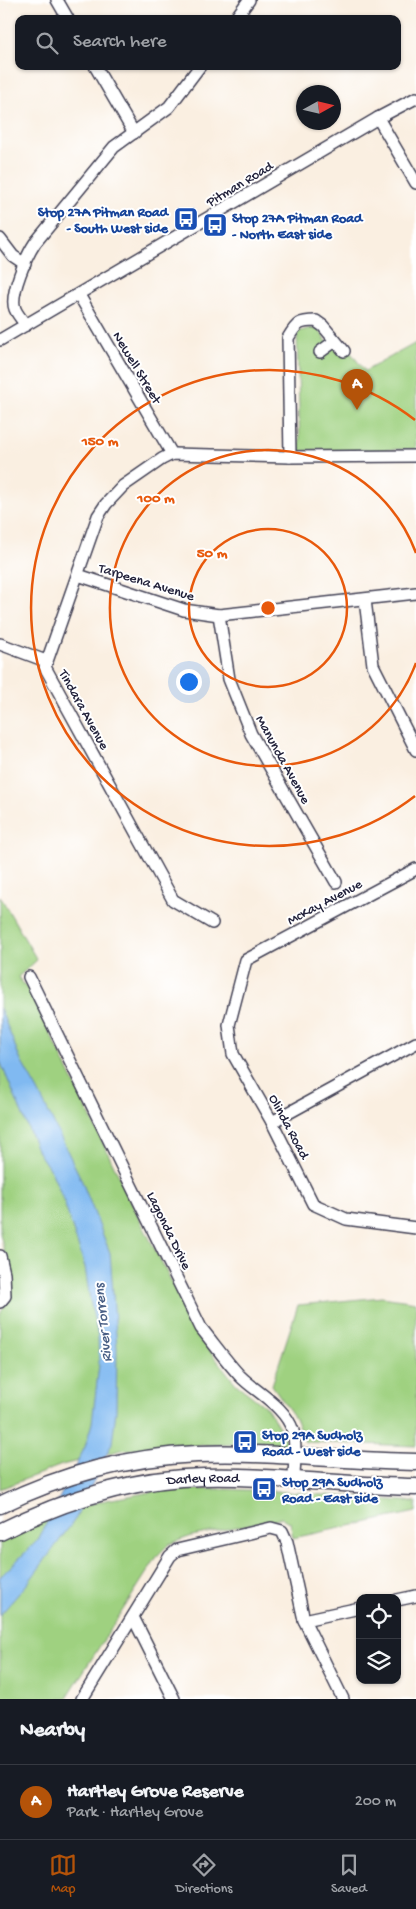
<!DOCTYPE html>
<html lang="en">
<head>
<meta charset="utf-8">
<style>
  body { margin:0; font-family:"Gochi Hand",sans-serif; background:#242831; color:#f1f3f6 }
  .controls { position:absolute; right:15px; bottom:15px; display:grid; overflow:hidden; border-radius:10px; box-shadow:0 1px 4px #0004 }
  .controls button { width:45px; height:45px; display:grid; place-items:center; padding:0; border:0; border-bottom:1px solid #363941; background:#171b24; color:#f1f3f6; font:25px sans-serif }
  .compass { position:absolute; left:296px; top:85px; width:45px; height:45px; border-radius:50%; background:#171b24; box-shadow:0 1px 4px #0004; rotate:82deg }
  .you { position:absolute; left:188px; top:681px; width:18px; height:18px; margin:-12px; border:4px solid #fff; border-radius:50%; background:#1a73e8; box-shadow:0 0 0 8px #1a73e833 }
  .badge { display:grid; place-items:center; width:32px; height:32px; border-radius:50%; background:#b45309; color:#fff; font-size:16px; font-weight:700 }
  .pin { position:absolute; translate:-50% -41px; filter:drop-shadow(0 1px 2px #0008) }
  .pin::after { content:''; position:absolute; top:26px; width:18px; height:15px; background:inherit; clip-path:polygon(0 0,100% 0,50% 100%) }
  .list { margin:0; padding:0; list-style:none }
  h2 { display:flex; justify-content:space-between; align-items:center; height:65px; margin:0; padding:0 20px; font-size:21px }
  h2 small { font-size:16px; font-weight:400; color:#9ea1a6 }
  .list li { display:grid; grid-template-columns:32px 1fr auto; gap:15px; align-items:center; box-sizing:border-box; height:75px; padding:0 20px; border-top:1px solid #363941 }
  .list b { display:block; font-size:19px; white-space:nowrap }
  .list p { margin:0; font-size:16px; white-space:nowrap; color:#9ea1a6 }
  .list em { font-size:16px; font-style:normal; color:#9ea1a6 }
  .icon { flex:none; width:28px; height:28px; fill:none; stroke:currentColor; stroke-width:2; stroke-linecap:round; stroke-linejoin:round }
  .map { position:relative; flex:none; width:416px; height:1699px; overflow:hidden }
  .search { position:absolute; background:#171b24; box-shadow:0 1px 4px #0004; left:15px; right:15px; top:15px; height:55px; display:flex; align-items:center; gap:12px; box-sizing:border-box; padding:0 18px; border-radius:10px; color:#9ea1a6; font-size:19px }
  .sheet { height:140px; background:#171b24 }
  nav { display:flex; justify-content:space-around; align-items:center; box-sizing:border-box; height:70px; border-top:1px solid #363941; background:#171b24; font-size:14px; color:#9ea1a6 }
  nav a { display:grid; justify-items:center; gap:2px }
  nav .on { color:#b45309 }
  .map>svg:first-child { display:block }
  .green { fill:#9fd180; stroke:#607a5e }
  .water { fill:#80b9f1; stroke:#516e96 }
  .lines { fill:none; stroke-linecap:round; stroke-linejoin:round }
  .minor-casing { stroke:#424154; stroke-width:14 }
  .secondary-casing { stroke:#424154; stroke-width:19 }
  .minor { stroke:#fff; stroke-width:11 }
  .secondary { stroke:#fff; stroke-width:16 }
  .ring { fill:none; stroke:#e8590c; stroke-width:2.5 }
  .labels { text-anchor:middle; stroke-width:4; stroke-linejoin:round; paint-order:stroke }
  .street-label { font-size:14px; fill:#22223b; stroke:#fff }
  .transit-label { font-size:14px; font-weight:bold; fill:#164399; stroke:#fff; text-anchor:start }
  .water-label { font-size:15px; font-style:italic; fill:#485e84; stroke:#fff }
  .centre { fill:#e8590c; stroke:#fff; stroke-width:2.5 }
  .ring-label { font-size:15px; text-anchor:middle; font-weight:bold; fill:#e8590c; stroke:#fff; stroke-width:4; stroke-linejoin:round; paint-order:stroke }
</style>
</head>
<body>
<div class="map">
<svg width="416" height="1699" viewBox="0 0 416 1699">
  <rect width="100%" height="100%" fill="#fff"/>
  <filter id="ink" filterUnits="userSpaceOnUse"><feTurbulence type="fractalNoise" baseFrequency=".02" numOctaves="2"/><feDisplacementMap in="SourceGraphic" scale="10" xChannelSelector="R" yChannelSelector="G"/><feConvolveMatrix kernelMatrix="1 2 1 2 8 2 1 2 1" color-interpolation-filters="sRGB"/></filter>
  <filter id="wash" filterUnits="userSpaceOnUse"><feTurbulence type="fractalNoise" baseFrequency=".0096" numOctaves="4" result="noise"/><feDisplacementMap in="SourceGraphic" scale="20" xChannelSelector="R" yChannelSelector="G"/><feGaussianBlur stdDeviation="1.12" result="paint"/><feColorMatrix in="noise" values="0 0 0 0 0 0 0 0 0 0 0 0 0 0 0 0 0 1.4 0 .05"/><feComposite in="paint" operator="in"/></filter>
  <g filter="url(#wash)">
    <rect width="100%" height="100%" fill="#faefe1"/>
    <!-- green -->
    <g class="green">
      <path d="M311 328 319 330 327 342 338 336 365 371 416 343V449L300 451 297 332Z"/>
      <path d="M0 896 37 960 18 977 31 993 141 1222 202 1341 236 1384 267 1408 279 1427 287 1444 205 1445 122 1450 62 1465 0 1489V1314L9 1298 8 1269 0 1233Z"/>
      <path d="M382 1297 416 1302V1446L305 1442 295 1418 272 1385 298 1305Z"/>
      <path d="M220 1489 274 1491 416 1502V1512L293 1538 290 1522 281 1518 192 1536 169 1544 158 1555 66 1699H0V1540L10 1534 76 1508 106 1500 162 1490Z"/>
    </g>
    <!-- water -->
    <path class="water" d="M0 1008 21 1061 38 1091 81 1179 110 1253 117 1348 116 1411 112 1443 76 1518 28 1583 0 1615V1577L38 1540 85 1447 92 1423 99 1365 98 1336 90 1300 85 1267 62 1196 52 1173 38 1152 0 1061Z"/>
  </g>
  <g filter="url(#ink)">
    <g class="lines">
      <defs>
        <g id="minor">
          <path d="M57 0 68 19"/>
          <path d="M235 19 249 0"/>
          <path d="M95 66 134 133"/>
          <path d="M378 118 416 183"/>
          <path d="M0 239 13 256 25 264"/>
          <path d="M79 295 172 454"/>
          <path d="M26 325C22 320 17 314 15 309 9 295 27 255 35 243L114 147 169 107 200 66"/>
          <path d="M0 340 378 118 416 98"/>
          <path d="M320 352 335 341"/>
          <path d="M290 457 288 338C297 323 299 321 316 321L323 326 344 351"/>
          <path d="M78 575 184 610 219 615 416 593"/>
          <path d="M365 600 373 665 416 750"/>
          <path d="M219 615 229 679 251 734 336 882"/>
          <path d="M0 644 46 661"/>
          <path d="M416 869 246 960 229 1025 233 1054 272 1122 313 1204 346 1219 416 1228"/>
          <path d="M212 923 173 900 45 667 98 516 106 504 123 486 162 459 172 454 290 457 416 456"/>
          <path d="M29 977 201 1328C214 1344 226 1361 240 1376 257 1393 285 1406 293 1431 297 1446 294 1465 294 1480"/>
          <path d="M272 1122 416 1043"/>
          <path d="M0 1256 4 1273 5 1296 0 1302"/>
          <path d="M397 1600 416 1596"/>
          <path d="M133 1617 174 1699"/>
          <path d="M304 1620 360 1608"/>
          <path d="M82 1699 170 1556 177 1550 271 1528 282 1531 287 1542 304 1620 343 1699"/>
        </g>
        <g id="secondary">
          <path d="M0 1505C61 1475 128 1457 197 1454 270 1451 343 1461 416 1462"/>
          <path id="s1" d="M0 1532C64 1500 131 1478 204 1477 274 1475 345 1486 416 1487"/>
        </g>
      </defs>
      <!-- minor casing -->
      <use href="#minor" class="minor-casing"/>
      <!-- secondary casing -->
      <use href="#secondary" class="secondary-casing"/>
      <!-- minor -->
      <use href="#minor" class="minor"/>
      <!-- secondary -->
      <use href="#secondary" class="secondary"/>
    </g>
  </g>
  <!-- distance rings -->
  <g class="ring">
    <circle cx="268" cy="608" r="79"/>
    <path d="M416 663A158 158 0 1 1 416 553"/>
    <path d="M415 796A238 238 0 1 1 415 420"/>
  </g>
  <!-- icons -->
  <defs>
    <symbol id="bus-square" viewBox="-11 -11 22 22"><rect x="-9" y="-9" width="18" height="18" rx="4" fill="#1a4fb4" stroke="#fff"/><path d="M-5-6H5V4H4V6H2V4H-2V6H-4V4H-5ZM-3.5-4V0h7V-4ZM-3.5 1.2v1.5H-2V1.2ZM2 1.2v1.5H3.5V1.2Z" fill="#fff"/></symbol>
  </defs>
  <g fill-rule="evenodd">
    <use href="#bus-square" x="172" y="205" width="28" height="28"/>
    <use href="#bus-square" x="201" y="211" width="28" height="28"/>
    <use href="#bus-square" x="231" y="1428" width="28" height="28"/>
    <use href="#bus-square" x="250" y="1475" width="28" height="28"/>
  </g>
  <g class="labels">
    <!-- street labels -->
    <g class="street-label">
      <text transform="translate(239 183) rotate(-31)" y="5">Pitman Road</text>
      <text transform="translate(138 367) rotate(59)" y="5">Newell Street</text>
      <text transform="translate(147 581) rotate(17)" y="5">Tarpeena Avenue</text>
      <text transform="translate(85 709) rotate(61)" y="5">Tindara Avenue</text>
      <text transform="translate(284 759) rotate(61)" y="5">Manunda Avenue</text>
      <text transform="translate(324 901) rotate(-28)" y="5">McKay Avenue</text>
      <text transform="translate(290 1126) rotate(62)" y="5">Olinda Road</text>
      <text transform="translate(170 1230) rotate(64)" y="5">Lagonda Drive</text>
      <text dy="5" stroke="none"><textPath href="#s1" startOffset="212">Darley Road</textPath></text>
    </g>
    <!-- transit labels -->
    <g class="transit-label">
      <text x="168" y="216" text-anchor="end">Stop 27A Pitman Road<tspan x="168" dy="16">- South West side</tspan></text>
      <text x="232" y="222">Stop 27A Pitman Road<tspan x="232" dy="16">- North East side</tspan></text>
      <text x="262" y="1439">Stop 29A Sudholz<tspan x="262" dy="16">Road - West side</tspan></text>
      <text x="282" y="1486">Stop 29A Sudholz<tspan x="282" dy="16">Road - East side</tspan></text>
    </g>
    <!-- water labels -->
    <g class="water-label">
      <text transform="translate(102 1323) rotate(-96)" y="5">River Torrens</text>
    </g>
  </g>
  <circle cx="268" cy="608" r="8" class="centre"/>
  <g class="ring-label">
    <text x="100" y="445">150 m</text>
    <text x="156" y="502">100 m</text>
    <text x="212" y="557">50 m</text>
  </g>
</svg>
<div class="controls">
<button><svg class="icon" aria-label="locate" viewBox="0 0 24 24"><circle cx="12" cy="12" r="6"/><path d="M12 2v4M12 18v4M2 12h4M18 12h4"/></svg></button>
<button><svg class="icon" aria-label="layers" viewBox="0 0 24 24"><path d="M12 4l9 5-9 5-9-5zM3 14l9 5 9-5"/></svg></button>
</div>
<svg class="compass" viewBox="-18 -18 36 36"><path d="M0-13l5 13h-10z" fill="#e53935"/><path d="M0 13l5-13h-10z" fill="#9ea1a6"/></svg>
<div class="you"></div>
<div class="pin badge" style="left:357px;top:410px">A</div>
<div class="search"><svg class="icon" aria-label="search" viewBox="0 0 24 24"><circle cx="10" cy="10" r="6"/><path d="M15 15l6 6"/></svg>Search here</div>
</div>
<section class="sheet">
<h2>Nearby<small></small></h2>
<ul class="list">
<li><span class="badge">A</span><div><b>Hartley Grove Reserve</b><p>Park · Hartley Grove</p></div><em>200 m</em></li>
</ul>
</section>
<nav>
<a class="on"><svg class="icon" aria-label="map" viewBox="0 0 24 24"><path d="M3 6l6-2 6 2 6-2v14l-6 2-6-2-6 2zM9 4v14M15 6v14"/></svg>Map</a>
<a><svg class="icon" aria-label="directions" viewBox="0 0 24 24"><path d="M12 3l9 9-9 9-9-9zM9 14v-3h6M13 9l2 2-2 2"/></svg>Directions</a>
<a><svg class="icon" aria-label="saved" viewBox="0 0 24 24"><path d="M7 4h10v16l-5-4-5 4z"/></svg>Saved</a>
</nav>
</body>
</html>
